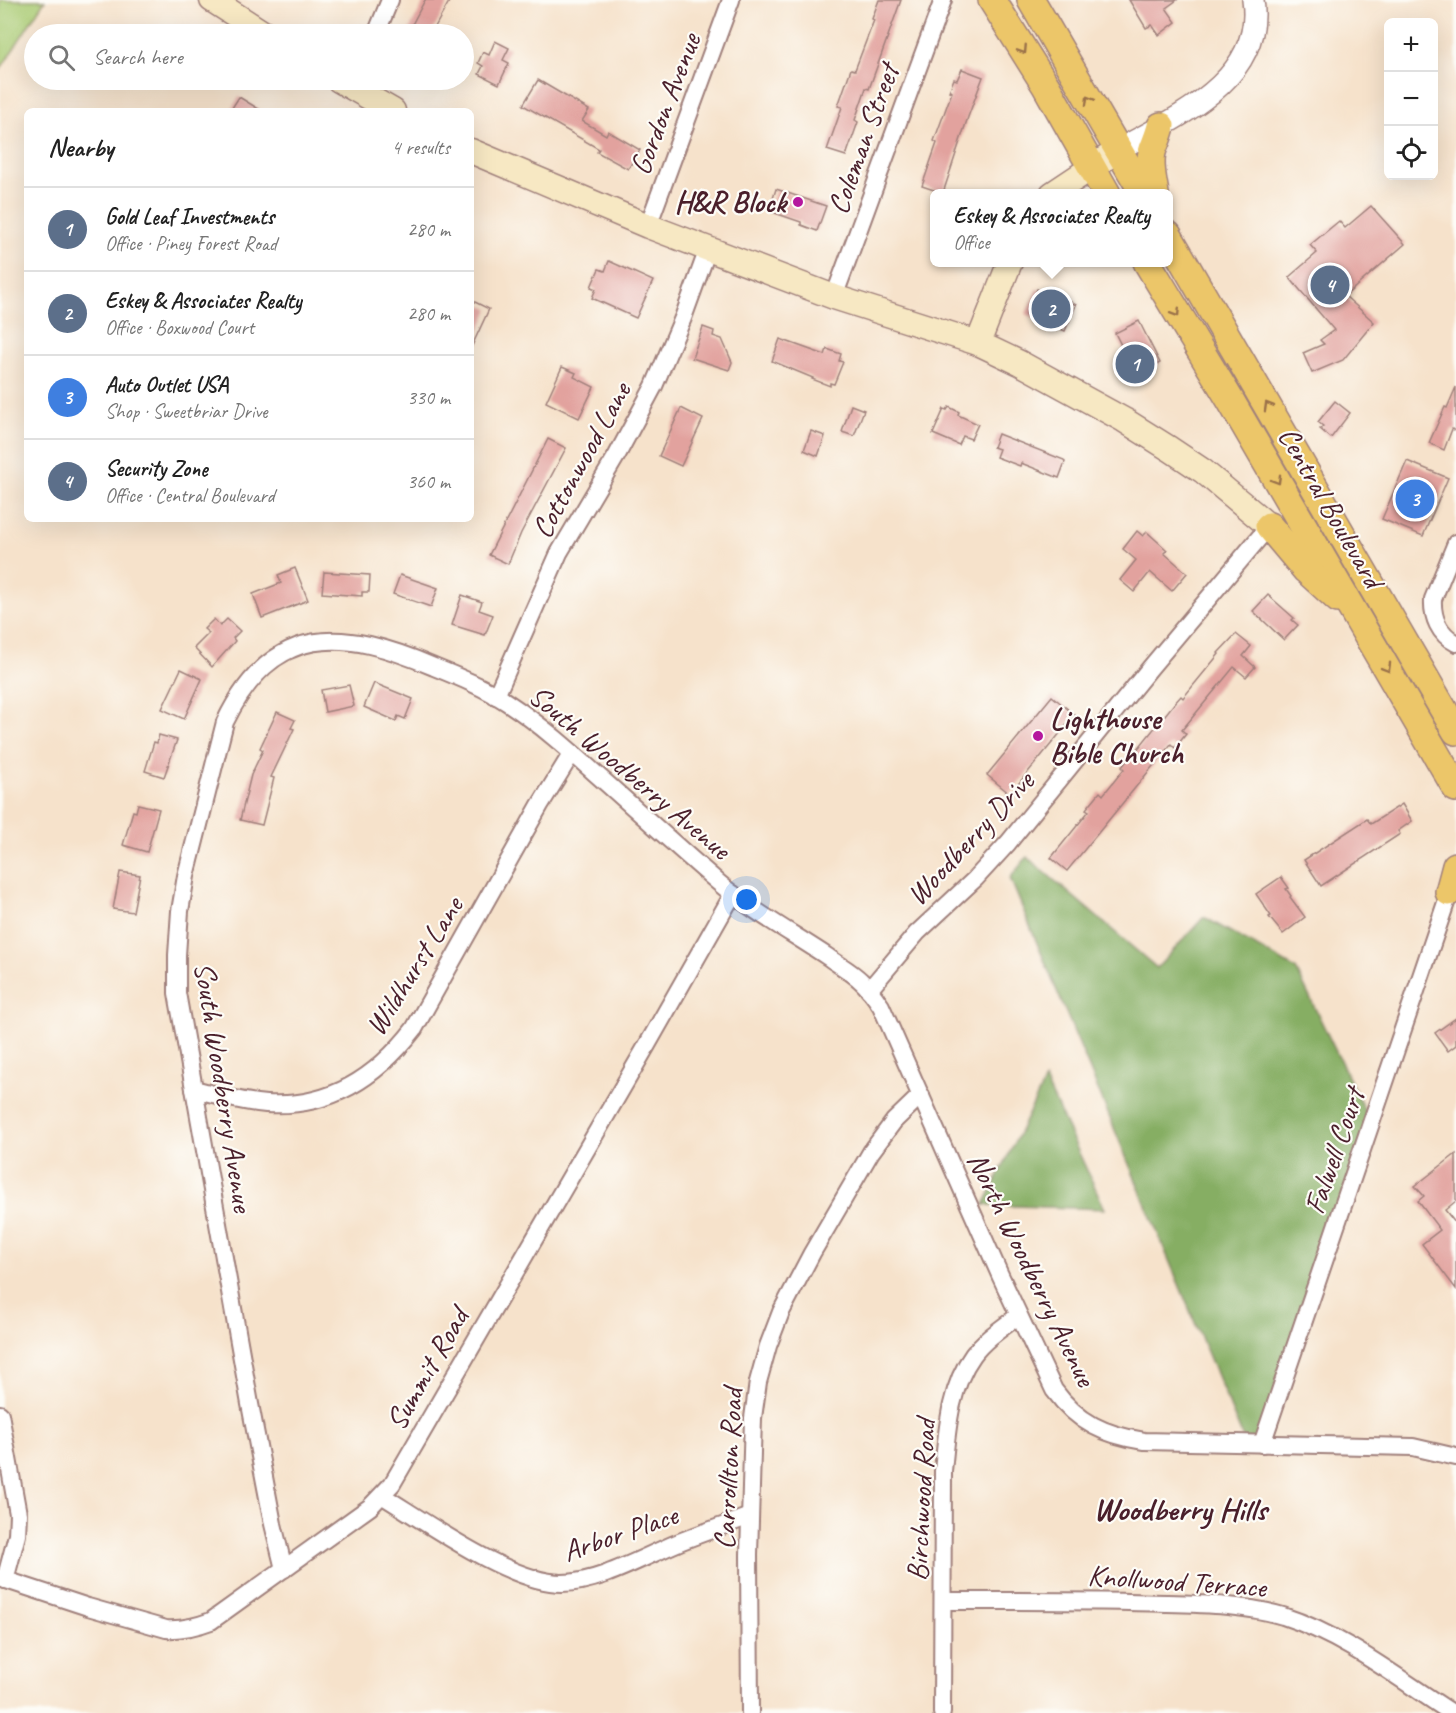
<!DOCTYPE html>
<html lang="en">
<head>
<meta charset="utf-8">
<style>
  body { margin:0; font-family:Caveat,sans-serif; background:#f6f6f6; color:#222 }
  .controls { position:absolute; right:18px; top:18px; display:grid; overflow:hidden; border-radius:9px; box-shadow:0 6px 24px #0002 }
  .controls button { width:54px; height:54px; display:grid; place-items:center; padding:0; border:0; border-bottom:2px solid #e0e0e0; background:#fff; color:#222; font:30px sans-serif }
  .you { position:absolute; left:747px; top:900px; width:21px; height:21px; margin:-15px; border:4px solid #fff; border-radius:50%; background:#1a73e8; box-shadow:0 0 0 9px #1a73e833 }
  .badge { display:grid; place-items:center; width:39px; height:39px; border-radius:50%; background:#7c3aed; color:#fff; font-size:20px; font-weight:700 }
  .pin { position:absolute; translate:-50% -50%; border:3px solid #fff; box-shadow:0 2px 6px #0006 }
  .popup { position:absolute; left:930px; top:189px; width:243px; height:78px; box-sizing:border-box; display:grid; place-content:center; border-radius:9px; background:#fff; filter:drop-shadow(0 2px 4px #0005); font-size:20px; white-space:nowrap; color:#767676 }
  .popup b { font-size:22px; color:#222 }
  .popup::after { content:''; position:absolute; left:50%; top:100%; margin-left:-12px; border:12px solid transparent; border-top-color:#fff }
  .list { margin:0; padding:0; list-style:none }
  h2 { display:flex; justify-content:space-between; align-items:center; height:78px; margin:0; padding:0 24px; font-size:26px }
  h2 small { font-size:20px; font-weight:400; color:#767676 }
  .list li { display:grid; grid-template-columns:39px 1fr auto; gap:18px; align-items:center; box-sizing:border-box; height:84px; padding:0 24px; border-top:2px solid #e0e0e0 }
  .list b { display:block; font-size:22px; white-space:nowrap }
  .list p { margin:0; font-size:20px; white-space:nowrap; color:#767676 }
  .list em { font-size:20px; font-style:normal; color:#767676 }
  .icon { flex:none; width:33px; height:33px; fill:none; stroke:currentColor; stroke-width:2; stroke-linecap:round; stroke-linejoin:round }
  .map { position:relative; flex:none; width:1456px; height:1713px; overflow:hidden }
  .search { position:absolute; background:#fff; box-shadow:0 6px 24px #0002; left:24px; top:24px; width:450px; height:66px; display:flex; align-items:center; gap:15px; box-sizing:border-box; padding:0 21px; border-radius:33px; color:#767676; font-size:22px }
  .panel { position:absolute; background:#fff; box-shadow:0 6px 24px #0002; left:24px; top:108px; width:450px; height:414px; border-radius:9px }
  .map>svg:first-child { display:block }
  .green { fill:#a9ca72; stroke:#7a744e; stroke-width:1.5 }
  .forest { fill:#86ae64; stroke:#686648; stroke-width:1.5 }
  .building { fill:#e2a29e }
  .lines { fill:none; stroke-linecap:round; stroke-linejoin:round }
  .minor-casing { stroke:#a0807b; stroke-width:20 }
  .tertiary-casing { stroke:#a0807b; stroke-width:24 }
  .secondary-casing { stroke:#a0807b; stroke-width:27 }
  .primary-casing { stroke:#a0807b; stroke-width:30 }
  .minor { stroke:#fff; stroke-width:16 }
  .tertiary { stroke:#fff; stroke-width:21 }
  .secondary { stroke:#f7e8c3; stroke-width:24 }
  .primary { stroke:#ecc669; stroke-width:27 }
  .oneway { stroke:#9b724a }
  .poi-dot { fill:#b5179e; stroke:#fdfcf7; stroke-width:2 }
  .labels { text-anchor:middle; stroke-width:4.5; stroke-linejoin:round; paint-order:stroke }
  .street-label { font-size:30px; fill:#4a1f2b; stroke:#fdfcf7 }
  .poi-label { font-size:30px; font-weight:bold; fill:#4a1f2b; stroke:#fdfcf7; text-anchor:end }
  .neighbourhood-label { font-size:32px; font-weight:bold; fill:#4a1f2b; stroke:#fdfcf7 }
</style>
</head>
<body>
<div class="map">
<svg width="1456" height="1713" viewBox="0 0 1456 1713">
  <rect width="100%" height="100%" fill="#fdfcf7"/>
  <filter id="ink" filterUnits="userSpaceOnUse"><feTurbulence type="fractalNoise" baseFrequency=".0167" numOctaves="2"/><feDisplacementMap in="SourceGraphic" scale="12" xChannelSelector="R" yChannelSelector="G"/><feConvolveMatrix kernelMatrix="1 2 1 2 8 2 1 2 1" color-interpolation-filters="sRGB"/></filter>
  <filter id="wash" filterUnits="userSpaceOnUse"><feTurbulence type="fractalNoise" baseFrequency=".008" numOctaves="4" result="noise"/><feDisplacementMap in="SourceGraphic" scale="24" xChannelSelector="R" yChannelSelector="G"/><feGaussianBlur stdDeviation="1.35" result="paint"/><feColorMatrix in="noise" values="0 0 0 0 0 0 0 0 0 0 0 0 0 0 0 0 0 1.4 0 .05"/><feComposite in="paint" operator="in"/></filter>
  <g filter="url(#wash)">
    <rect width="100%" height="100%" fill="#f6e2cb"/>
    <!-- green -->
    <path class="green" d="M0 0H45L0 70Z"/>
    <!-- forest -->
    <g class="forest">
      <path d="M1027 857 1157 968 1204 917 1296 969 1372 1126 1262 1444 1245 1443 1010 878Z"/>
      <path d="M1045 1080 1105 1209 984 1205Z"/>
    </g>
    <g id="blocks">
      <!-- building -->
      <g class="building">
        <path d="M425 0H450L431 34H407Z"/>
        <path d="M879 0H901L869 89 866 88 855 120 858 122 846 156 827 150 842 107 838 106 851 69 855 70 874 20 872 19Z"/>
        <path d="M1129 0H1177L1166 8 1176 22 1159 35 1152 25 1146 28Z"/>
        <path d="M495 41 509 48 503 60 509 63 499 84 479 74 483 66 478 63 483 52 489 55Z"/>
        <path d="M962 69 983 77 968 117 943 193 922 186 937 143 934 141 952 92 949 91 954 79 957 80Z"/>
        <path d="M538 80 589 110 582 121 606 135 608 131 640 150 628 169 597 152 599 149 523 105Z"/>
        <path d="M239 97 262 111H230Z"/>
        <path d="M776 189 826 206 817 231 801 225V222L769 211Z"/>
        <path d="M1371 206 1405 244 1345 296 1374 322 1343 360 1312 373 1303 353 1324 344 1320 340 1334 330 1289 277 1317 253 1310 245 1339 221 1345 228Z"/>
        <path d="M609 261 653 281 636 318 592 298 596 289 591 287 594 280 599 269 605 271Z"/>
        <path d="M1037 289 1056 298 1058 294 1076 305 1065 331 1026 314Z"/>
        <path d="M471 300 489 309 471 348Z"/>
        <path d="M1139 321 1160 363 1136 375 1115 333Z"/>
        <path d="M703 327 714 331 713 336 722 339 732 362 729 370 692 358Z"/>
        <path d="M780 339 825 355 827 349 841 354 839 361 843 362 834 384 830 383V386L812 379 813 378 772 361Z"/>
        <path d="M562 367 576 373 574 377 594 387 579 418 546 402Z"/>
        <path d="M1456 387V431L1452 429 1444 450 1429 443 1445 407 1447 408Z"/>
        <path d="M1335 401 1350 413 1331 438 1320 429 1323 426 1318 422Z"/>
        <path d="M851 405 864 410 854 436 842 432Z"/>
        <path d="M949 407 959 412 958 415 978 424 971 439 963 436 959 445 933 434 944 409 947 410Z"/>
        <path d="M681 408 703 419 681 466 659 456Z"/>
        <path d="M811 431 825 436 818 456 804 450Z"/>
        <path d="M998 434 1064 460 1065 462 1059 478 1021 463 1020 466 996 457 999 449 993 447Z"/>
        <path d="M548 439 566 448 521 533 508 564 489 555Z"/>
        <path d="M1407 461 1448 478 1423 536 1382 519Z"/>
        <path d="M1137 531 1143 536 1147 532 1167 550 1164 553 1187 573 1172 591 1150 572 1134 592 1120 580 1136 560 1123 549Z"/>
        <path d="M295 568 308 600 262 618 253 594 281 583 278 575Z"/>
        <path d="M324 572 370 575 369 592H362V596L322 593Z"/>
        <path d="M400 575 438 588 431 607 393 594Z"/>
        <path d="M462 595 482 602 479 610 493 615 485 635 452 625Z"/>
        <path d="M1268 595 1294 618 1292 620 1298 625 1284 640 1253 611Z"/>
        <path d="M214 619 220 626 227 619 240 631 233 638 235 641 212 667 194 648 209 633 204 629Z"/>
        <path d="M1236 634 1251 646 1243 656 1255 667 1246 677 1234 667 1182 730 1186 734 1175 748 1171 744 1067 871 1051 858 1089 811 1086 809 1100 792 1103 795 1124 769 1122 767 1132 754 1133 755 1173 705 1181 696 1183 698 1219 654 1218 653Z"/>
        <path d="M181 669 202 679 184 719 162 709Z"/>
        <path d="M374 683 413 699 405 719 398 716 396 721 364 707Z"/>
        <path d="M349 685 354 706 325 712 321 690Z"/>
        <path d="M1052 696 1075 715 1010 794 987 775Z"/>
        <path d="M277 712 295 720 291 728 294 729 271 777 274 778 262 825 240 820 251 775 263 750 260 748Z"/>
        <path d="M159 735 177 740 164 777 145 771 154 742 157 743Z"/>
        <path d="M138 804 159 809 147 852 123 845 133 811 136 812Z"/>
        <path d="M1402 804 1412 821 1398 831 1400 834 1321 886 1304 860 1367 819 1371 824Z"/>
        <path d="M120 872 140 875 133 912 113 909Z"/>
        <path d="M1281 877 1289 888 1286 889 1291 896 1290 897 1305 917 1283 934 1269 917 1271 916 1256 894Z"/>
        <path d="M1456 1018V1045L1448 1051 1435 1033Z"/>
        <path d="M1456 1154V1201L1445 1210 1456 1224V1289L1422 1244 1440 1230 1418 1201 1424 1196 1415 1186Z"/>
      </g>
    </g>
  </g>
  <g filter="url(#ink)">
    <use href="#blocks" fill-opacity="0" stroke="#a0807b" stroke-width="1.5"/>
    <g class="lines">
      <defs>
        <g id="minor">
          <path d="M376 34 390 0"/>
          <path d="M648 226 731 0"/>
          <path d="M834 297 943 0"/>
          <path d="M1456 543 1433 599C1432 617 1439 634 1456 643"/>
          <path d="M496 696 559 553 617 455 654 386 683 318 708 249"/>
          <path d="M869 990 917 933 975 879 1008 843 1150 668 1269 526"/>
          <path d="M194 1089C217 1095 241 1102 266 1104 330 1108 376 1078 414 1029L540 805 572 753"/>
          <path d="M0 1414 18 1514 17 1535 5 1580"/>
          <path d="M1262 1444 1452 885"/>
          <path d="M383 1496C427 1523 511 1583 562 1583 599 1583 643 1557 677 1543 701 1533 726 1525 750 1516"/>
          <path d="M284 1569 273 1524 250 1404 177 993V955L180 911 186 876 225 722C273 622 343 628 434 667 459 677 486 688 508 703 540 724 568 749 596 774 637 810 677 847 719 883 752 911 792 933 828 957 839 965 852 972 861 981 869 988 875 997 881 1006L1000 1275 1054 1390C1078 1423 1105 1435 1144 1441L1413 1447 1456 1457"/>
          <path d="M0 1578 88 1607 166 1629C182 1630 195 1627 211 1621L370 1507 392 1484 646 1047 733 894"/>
          <path d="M943 1601C1017 1601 1092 1600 1166 1603 1204 1604 1246 1605 1283 1616 1345 1636 1399 1679 1452 1713"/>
          <path d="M750 1713 749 1555 753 1418 758 1382 768 1346 781 1312 812 1253 871 1152 894 1121 921 1095"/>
          <path d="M942 1713 943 1471C947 1433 949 1388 973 1355 985 1339 1002 1328 1018 1316"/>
        </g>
        <path id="tertiary" d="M1118 150C1175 118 1265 80 1253 0"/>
        <g id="secondary">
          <path d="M212 0 265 34"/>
          <path d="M339 80 393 111"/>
          <path d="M471 151 648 226 834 297 978 343 1020 363 1124 420 1170 449 1203 471 1269 526"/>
          <path d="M1052 194 1118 150"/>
          <path d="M978 343 1010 262"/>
        </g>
        <g id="primary">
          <path d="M992 0 1046 86 1107 194"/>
          <path d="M1031 0 1144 194"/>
          <path d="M1155 194C1153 180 1148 163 1153 149 1156 141 1159 135 1161 126"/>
          <path d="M1168 235 1456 731"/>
          <path d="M1147 262 1229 398 1456 788"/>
          <path d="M1269 526 1306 570 1338 599"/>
          <path d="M1449 892 1456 866"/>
        </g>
      </defs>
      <!-- minor casing -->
      <use href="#minor" class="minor-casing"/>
      <!-- tertiary casing -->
      <use href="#tertiary" class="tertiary-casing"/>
      <!-- secondary casing -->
      <use href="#secondary" class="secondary-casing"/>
      <!-- primary casing -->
      <use href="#primary" class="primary-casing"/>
      <!-- minor -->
      <use href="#minor" class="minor"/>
      <!-- tertiary -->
      <use href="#tertiary" class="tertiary"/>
      <!-- secondary -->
      <use href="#secondary" class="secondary"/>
      <!-- primary -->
      <use href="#primary" class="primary"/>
    </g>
    <!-- one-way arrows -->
    <defs><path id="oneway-chevron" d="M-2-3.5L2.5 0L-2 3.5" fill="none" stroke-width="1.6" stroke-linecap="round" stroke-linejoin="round" transform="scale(1.5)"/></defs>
    <g class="oneway">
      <use href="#oneway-chevron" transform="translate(1023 50) rotate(57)"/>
      <use href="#oneway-chevron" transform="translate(1089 100) rotate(-120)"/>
      <use href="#oneway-chevron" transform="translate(1176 313) rotate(58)"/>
      <use href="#oneway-chevron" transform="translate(1268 406) rotate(-120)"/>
      <use href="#oneway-chevron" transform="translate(1277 480) rotate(60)"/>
      <use href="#oneway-chevron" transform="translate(1387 668) rotate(60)"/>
    </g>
  </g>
  <!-- markers -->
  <g class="poi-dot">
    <circle cx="798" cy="202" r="6"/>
    <circle cx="1038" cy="736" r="6"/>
  </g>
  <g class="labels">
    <!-- street labels -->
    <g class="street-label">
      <text transform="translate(665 104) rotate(-69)" y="10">Gordon Avenue</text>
      <text transform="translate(863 139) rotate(-70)" y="10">Coleman Street</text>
      <text transform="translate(581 460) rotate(-61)" y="10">Cottonwood Lane</text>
      <text transform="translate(1331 507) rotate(60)" y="10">Central Boulevard</text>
      <text transform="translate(630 772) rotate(40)" y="10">South Woodberry Avenue</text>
      <text transform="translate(970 838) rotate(-47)" y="10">Woodberry Drive</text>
      <text transform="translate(414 966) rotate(-58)" y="10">Wildhurst Lane</text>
      <text transform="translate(224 1087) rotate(81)" y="10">South Woodberry Avenue</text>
      <text transform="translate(1334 1151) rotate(-71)" y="10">Falwell Court</text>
      <text transform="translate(1032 1269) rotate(64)" y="10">North Woodberry Avenue</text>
      <text transform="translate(427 1369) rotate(-60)" y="10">Summit Road</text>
      <text transform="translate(728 1469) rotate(-87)" y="10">Carrollton Road</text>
      <text transform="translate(921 1500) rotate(-87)" y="10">Birchwood Road</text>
      <text transform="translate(620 1533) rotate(-19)" y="10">Arbor Place</text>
      <text transform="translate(1177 1581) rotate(4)" y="10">Knollwood Terrace</text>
    </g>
    <!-- poi labels -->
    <g class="poi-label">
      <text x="786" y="212">H&amp;R Block</text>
      <text x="1050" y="729" text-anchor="start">Lighthouse<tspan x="1050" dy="34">Bible Church</tspan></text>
    </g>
    <!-- neighbourhood labels -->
    <g class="neighbourhood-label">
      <text x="1180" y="1520">Woodberry Hills</text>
    </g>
  </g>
</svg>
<div class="controls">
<button>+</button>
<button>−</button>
<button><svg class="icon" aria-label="locate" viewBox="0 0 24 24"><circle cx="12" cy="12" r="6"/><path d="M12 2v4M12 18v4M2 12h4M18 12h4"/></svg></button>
</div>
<div class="you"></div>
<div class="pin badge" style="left:1135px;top:364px;background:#5c6f8a">1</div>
<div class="pin badge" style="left:1051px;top:309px;background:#5c6f8a">2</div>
<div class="popup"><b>Eskey &amp; Associates Realty</b>Office</div>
<div class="pin badge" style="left:1415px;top:499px;background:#3f7fe0">3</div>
<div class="pin badge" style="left:1330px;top:285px;background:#5c6f8a">4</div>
<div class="search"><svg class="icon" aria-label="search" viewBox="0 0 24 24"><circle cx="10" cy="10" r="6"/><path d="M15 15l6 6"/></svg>Search here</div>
<section class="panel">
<h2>Nearby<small>4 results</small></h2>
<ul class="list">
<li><span class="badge" style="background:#5c6f8a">1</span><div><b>Gold Leaf Investments</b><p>Office · Piney Forest Road</p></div><em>280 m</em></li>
<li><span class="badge" style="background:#5c6f8a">2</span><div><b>Eskey &amp; Associates Realty</b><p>Office · Boxwood Court</p></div><em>280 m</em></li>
<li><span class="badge" style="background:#3f7fe0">3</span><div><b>Auto Outlet USA</b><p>Shop · Sweetbriar Drive</p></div><em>330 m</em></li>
<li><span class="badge" style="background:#5c6f8a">4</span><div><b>Security Zone</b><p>Office · Central Boulevard</p></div><em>360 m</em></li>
</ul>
</section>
</div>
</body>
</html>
